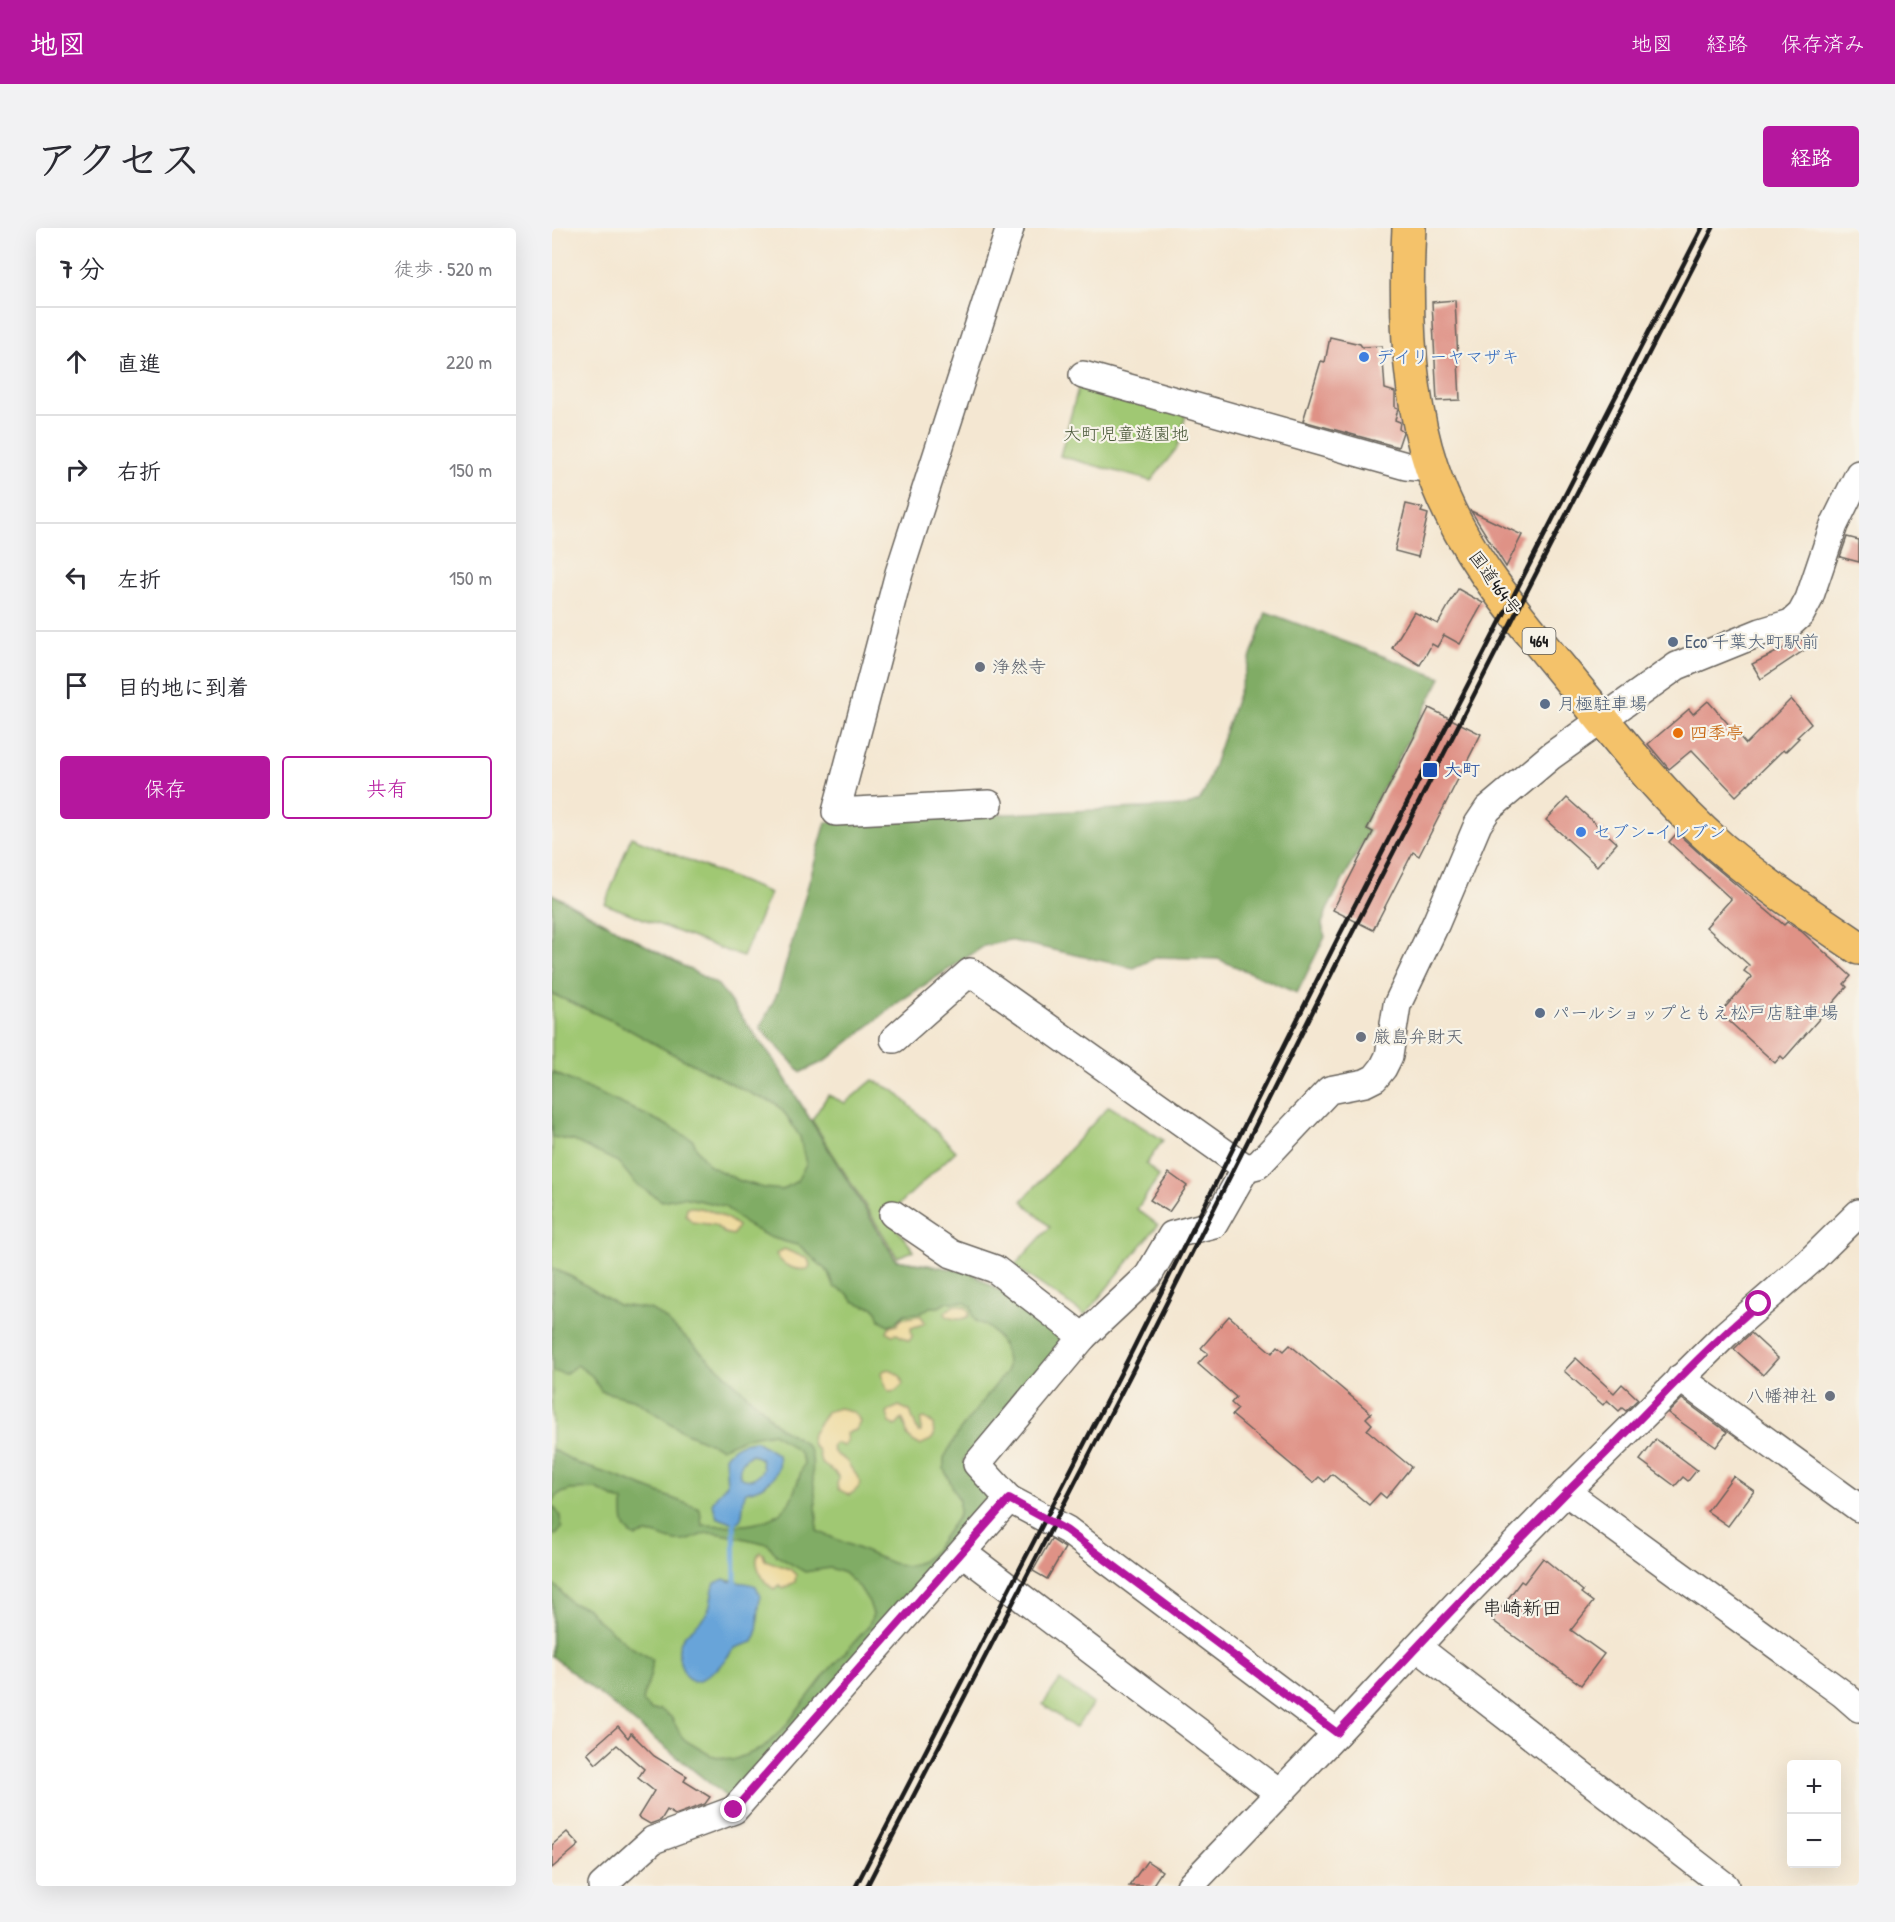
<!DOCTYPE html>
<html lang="ja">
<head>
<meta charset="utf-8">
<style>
  body { margin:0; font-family:"Patrick Hand","Klee One",sans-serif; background:#f2f2f3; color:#2b2b33 }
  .controls { position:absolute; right:18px; bottom:18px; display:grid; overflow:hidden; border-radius:6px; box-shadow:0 6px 24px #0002 }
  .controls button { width:54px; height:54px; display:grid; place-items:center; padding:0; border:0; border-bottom:2px solid #e1e1e2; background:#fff; color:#2b2b33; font:30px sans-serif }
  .stop { position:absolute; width:18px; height:18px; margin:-14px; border:4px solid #b5179e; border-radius:50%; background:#fff }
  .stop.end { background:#b5179e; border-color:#fff; box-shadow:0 2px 6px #0008 }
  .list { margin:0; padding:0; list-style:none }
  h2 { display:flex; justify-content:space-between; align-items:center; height:78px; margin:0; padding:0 24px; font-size:26px }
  h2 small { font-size:20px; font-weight:400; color:#7c7c81 }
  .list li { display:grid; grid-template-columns:39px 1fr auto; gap:18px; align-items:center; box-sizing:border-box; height:108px; padding:0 24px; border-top:2px solid #e1e1e2 }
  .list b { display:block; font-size:22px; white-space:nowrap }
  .list em { font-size:20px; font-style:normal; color:#7c7c81 }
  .actions { display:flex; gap:12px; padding:18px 24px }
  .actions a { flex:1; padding:14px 0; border:2px solid #b5179e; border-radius:6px; text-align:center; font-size:21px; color:#b5179e }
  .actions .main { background:#b5179e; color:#fff }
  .icon { flex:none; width:33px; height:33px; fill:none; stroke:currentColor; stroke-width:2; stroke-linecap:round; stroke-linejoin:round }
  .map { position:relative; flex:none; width:1307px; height:1658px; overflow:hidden; border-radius:6px }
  header { display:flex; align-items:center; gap:36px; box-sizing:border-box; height:84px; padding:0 30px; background:#b5179e; color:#fff }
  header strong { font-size:28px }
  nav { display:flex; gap:33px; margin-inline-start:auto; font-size:21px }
  .intro { display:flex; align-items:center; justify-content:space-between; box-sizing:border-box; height:144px; padding:0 36px }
  h1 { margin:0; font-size:42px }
  .button { padding:15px 27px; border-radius:6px; background:#b5179e; color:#fff; font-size:21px; font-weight:700 }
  main { display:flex; gap:36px; padding:0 36px }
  aside { flex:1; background:#fff; border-radius:6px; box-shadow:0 6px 24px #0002 }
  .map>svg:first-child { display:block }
  .green { fill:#a0c873; stroke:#5e7248; stroke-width:1.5 }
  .forest { fill:#80ac65; stroke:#4e6440; stroke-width:1.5 }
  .sand { fill:#eeda9e; stroke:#857b5d; stroke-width:1.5 }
  .water { fill:#68a4d9; stroke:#42607a; stroke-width:1.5; fill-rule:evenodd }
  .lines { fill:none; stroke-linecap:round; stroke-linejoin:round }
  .stream { stroke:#68a4d9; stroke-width:5 }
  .building { fill:#df9286 }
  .minor-casing { stroke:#68635c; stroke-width:30 }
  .highway-casing { stroke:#68635c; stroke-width:36 }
  .minor { stroke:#fff; stroke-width:27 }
  .highway { stroke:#f4c26a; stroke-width:33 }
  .rail { stroke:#1c1c1c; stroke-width:4.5 }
  .route { stroke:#b5179e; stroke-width:8 }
  .shop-dot { fill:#3f7fe0; stroke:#f7f3e8; stroke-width:2 }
  .service-dot { fill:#5c6f8a; stroke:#f7f3e8; stroke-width:2 }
  .worship-dot { fill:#6b7280; stroke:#f7f3e8; stroke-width:2 }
  .food-dot { fill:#e8710a; stroke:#f7f3e8; stroke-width:2 }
  .transit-dot { fill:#1a4fb4; stroke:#f7f3e8; stroke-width:2 }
  .labels { text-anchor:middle; stroke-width:4.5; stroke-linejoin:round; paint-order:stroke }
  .shield { fill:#f7f3e8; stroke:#5e5c59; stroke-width:1.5 }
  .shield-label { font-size:16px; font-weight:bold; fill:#1c1c1c }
  .shop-label { font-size:18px; fill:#366cbe; stroke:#f7f3e8; text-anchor:start }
  .park-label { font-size:18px; fill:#4a583a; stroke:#f7f3e8 }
  .street-label { font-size:18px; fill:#1c1c1c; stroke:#f7f3e8 }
  .service-label { font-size:18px; fill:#4e5e75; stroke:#f7f3e8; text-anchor:start }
  .worship-label { font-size:18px; fill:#5b616d; stroke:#f7f3e8; text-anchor:start }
  .food-label { font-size:18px; fill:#c56008; stroke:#f7f3e8; text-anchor:start }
  .transit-label { font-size:18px; fill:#164399; stroke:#f7f3e8; text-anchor:start }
  .neighbourhood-label { font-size:20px; fill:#1c1c1c; stroke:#f7f3e8 }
</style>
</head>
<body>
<header>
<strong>地図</strong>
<nav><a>地図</a><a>経路</a><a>保存済み</a></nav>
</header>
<div class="intro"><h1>アクセス</h1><a class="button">経路</a></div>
<main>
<aside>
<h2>7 分<small>徒歩 · 520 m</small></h2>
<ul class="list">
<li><svg class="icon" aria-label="ahead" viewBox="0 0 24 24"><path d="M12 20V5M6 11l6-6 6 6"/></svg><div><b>直進</b></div><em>220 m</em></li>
<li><svg class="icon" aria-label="right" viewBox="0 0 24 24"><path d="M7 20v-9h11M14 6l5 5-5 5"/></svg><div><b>右折</b></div><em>150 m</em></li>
<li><svg class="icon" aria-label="left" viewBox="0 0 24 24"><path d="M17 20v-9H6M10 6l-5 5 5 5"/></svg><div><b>左折</b></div><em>150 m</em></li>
<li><svg class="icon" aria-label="arrive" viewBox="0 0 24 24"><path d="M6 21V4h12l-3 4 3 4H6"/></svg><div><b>目的地に到着</b></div></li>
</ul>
<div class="actions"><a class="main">保存</a><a>共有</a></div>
</aside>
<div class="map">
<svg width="1307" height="1658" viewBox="0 0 1307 1658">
  <rect width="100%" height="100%" fill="#f7f3e8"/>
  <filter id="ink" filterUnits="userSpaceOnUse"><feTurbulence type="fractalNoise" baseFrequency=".0167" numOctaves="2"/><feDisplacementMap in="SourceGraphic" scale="12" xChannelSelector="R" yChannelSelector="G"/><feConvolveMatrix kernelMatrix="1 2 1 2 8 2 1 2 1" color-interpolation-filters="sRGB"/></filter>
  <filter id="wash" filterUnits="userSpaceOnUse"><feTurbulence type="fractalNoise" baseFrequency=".008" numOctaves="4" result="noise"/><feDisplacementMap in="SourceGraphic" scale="24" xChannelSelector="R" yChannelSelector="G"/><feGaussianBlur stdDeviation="1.35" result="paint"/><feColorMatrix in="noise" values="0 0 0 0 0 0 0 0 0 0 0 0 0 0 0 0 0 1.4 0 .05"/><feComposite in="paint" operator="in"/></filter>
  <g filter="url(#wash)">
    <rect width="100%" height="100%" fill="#f4e7d2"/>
    <!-- green -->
    <g class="green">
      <path d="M528 153 635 183 625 220 599 253 508 228Z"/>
      <path d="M79 609 218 665 191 729 53 676Z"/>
      <path d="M0 666 166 757 223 834 344 1032 418 1044 520 1110 411 1232 440 1268 181 1574 0 1428Z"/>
      <path d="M321 852 343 863 404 923 335 988 362 1023 345 1029 260 892 276 867 293 875Z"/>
      <path d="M557 878 611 912 594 936 607 948 585 981 606 997 533 1087 462 1038 498 999 470 973Z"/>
      <path d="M508 1452 541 1476 523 1500 491 1476Z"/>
    </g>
    <!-- forest -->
    <g class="forest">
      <path d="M714 384 889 450 810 600 817 603 775 682 770 696 773 709 745 765 666 731 605 729 582 740 457 712 432 718 348 773 273 833 249 844 208 800 226 764 274 594 634 578 647 573 653 563Z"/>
      <path d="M0 666 166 757 223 834 344 1032 418 1044 520 1110 411 1232 440 1268 181 1574 0 1428V1357L5 1359 19 1375 34 1379 45 1391 77 1418 100 1431C102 1446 92 1460 91 1475L99 1482H109L119 1489 131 1511 158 1527 181 1532 211 1520 232 1500 275 1444 316 1399 321 1386 317 1374 308 1360 292 1345 278 1340 253 1344 225 1328 216 1316C203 1313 167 1304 156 1305 146 1306 139 1315 124 1313 105 1310 106 1301 84 1309 69 1302 71 1289 71 1274L44 1261 18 1262 5 1267 0 1276 8 1288 10 1300 4 1307 0 1306V1221L27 1236 66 1249 148 1281 150 1297C179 1298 223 1302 239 1271 244 1260 248 1247 252 1235L247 1224 221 1205 193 1210 169 1220 130 1203 83 1172 49 1163 40 1148 25 1137 13 1146 0 1143V1040L20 1049 66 1077 98 1081 110 1088 214 1184C227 1205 237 1202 253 1216 264 1226 259 1239 261 1251 264 1268 265 1285 265 1303L340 1335 356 1338 370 1333 380 1325 407 1287V1273L392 1241V1230L408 1202 454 1144C458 1126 448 1106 431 1096 427 1094 426 1096 423 1092 420 1089 420 1083 419 1079L413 1074H395L387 1079H378L369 1085 353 1086 343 1095 337 1097 328 1092 325 1083 321 1079 313 1078 301 1073 295 1065 282 1059 277 1045 248 1018 217 1009 193 996 172 978 131 969 110 973 84 956 66 934 22 913 0 909V844L109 894 141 912 146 923 158 938 186 952 212 960 230 962 245 953 254 936 248 909 234 887 223 875 204 868 121 826 65 795 0 766Z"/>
    </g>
    <!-- sand -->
    <g class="sand">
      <path d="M135 979C152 978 172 987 186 998L181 1007 172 1005 163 997 140 994 134 987Z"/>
      <path d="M232 1021 256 1031 258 1037 256 1041C243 1043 230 1038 224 1026Z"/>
      <path d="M403 1077 413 1079 417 1083V1088C409 1093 402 1092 394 1088L393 1084Z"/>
      <path d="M365 1088H369L373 1094 371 1096 359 1100 360 1109 357 1113 345 1106 340 1107 335 1104 337 1099 345 1097 349 1091Z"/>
      <path d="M338 1141 349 1149 351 1156 344 1163 338 1164 335 1162 329 1145 333 1142Z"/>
      <path d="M347 1178 358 1183 366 1204H369V1191L373 1190 381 1196 382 1208 379 1212 368 1217C347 1207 359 1203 350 1191L344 1198 338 1195 335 1186 338 1182Z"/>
      <path d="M287 1180C298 1183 304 1182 308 1194L304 1202 294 1205 295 1213 292 1218 283 1215 280 1219C282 1228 287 1227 293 1232 296 1234 297 1237 299 1240 309 1252 313 1258 297 1267L286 1261 285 1256 287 1250 284 1245 269 1235 266 1222 261 1218 259 1209 274 1184Z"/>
      <path d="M208 1324 211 1326 213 1332 238 1341 244 1347 243 1354 232 1360 227 1357 222 1361C212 1356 199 1334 208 1324Z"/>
    </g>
    <!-- water -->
    <g class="water">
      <path d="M204 1213 226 1227C230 1248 214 1260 194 1264 186 1279 200 1306 165 1289L160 1275 166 1266 175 1256 173 1229C181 1217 191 1214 204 1213ZM200 1226 209 1231 211 1241C207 1249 196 1255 188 1249 186 1238 190 1232 200 1226Z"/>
      <path d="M172 1351C183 1356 193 1353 204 1358L208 1367 205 1405 201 1414 183 1420 166 1440 147 1453 141 1454C134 1449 130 1443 128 1434 121 1403 145 1404 156 1383 160 1374 159 1364 163 1355Z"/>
    </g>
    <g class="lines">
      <!-- stream -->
      <path class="stream" d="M182 1291 183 1356"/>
    </g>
    <g id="blocks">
      <!-- building -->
      <g class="building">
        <path d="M903 72 908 172 885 173 880 74Z"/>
        <path d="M778 109 808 116 810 119 830 118 833 161 843 164V180L846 181 843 192 848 194 847 201 851 204 846 219 751 193 769 133 773 134Z"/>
        <path d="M854 276 871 280 869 284 876 286 866 329 843 323V321Z"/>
        <path d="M919 283 970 307 954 339Z"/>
        <path d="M1295 309 1307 312V334L1288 329Z"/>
        <path d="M906 361 931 375 908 416 892 407 885 419 880 416 868 437 840 420 862 384 886 396Z"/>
        <path d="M1255 409 1260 417 1209 451 1200 436Z"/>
        <path d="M1239 471 1259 496 1245 509 1247 510 1233 524 1231 522 1184 568 1140 522 1117 541 1096 516 1137 481 1141 486 1156 473 1194 516Z"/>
        <path d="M877 480 929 506 867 628 861 624 821 702 781 682 821 604 815 601Z"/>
        <path d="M1015 570 1065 615 1045 638 994 592Z"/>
        <path d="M1125 605 1156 633 1232 697 1235 694 1249 703 1299 748 1292 756 1295 759 1232 831 1229 828 1223 835 1168 785 1200 749 1192 743 1197 737 1154 699 1179 671 1117 614Z"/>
        <path d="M617 945 635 958 617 984 598 972Z"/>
        <path d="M677 1088 720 1125 726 1118 732 1123 738 1117 819 1185 814 1190 820 1196 815 1202 859 1239 834 1270 828 1265 817 1277 780 1246 773 1254 767 1249 761 1255 680 1187 686 1181 679 1175 684 1169 646 1136 656 1125 649 1120Z"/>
        <path d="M1199 1105 1226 1130 1211 1147 1182 1121Z"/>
        <path d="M1024 1130 1062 1165 1070 1156 1086 1171 1074 1183 1070 1180 1067 1183 1055 1172 1051 1177 1012 1143Z"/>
        <path d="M1130 1171 1175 1204 1164 1219 1116 1185Z"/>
        <path d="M1104 1211 1145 1242 1136 1253 1131 1249 1123 1258 1088 1232Z"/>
        <path d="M1181 1248 1202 1263 1176 1298 1155 1283Z"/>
        <path d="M499 1311 513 1320 495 1351 481 1343Z"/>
        <path d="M991 1330 1031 1363 1029 1365 1041 1374 1019 1402 1052 1426 1029 1457 940 1392 969 1353 972 1355Z"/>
        <path d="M66 1498 76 1510 79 1505 102 1528 135 1548 132 1553 158 1569 153 1576 123 1587 115 1582 109 1592 98 1596 86 1589 102 1563 86 1550 92 1541 65 1517 44 1536 35 1525Z"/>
        <path d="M15 1604 27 1617 0 1640V1617Z"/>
        <path d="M595 1633 610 1643 600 1658H577Z"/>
      </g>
    </g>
  </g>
  <g filter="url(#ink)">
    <use href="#blocks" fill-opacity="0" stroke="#68635c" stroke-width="1.5"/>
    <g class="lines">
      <defs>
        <g id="minor">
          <path d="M531 147 854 238 864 239 878 238"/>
          <path d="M437 576 284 584 347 345 458 0"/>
          <path d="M342 811 418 744 694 940"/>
          <path d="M341 986 400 1026 443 1041 531 1109"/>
          <path d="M1128 1150 1307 1280"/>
          <path d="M1014 1264 1291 1466 1307 1480"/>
          <path d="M457 1271 515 1302 785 1505"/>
          <path d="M411 1325 727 1565"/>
          <path d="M865 1419 1173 1658"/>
          <path d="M50 1658 101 1612 182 1582 457 1271 425 1236 531 1109 596 1048 620 1007 662 996 694 940 706 937 777 862 813 855 823 850 831 840 837 828 845 777 884 695 926 596 936 581 999 528 1125 438 1209 404 1239 395 1249 386 1257 371 1282 297 1307 246"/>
          <path d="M638 1658 785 1505 914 1366 1014 1264 1174 1106 1257 1034 1307 985"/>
        </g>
        <path id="highway" d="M857 0C853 75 855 166 879 238 904 314 955 376 1005 436 1057 499 1106 565 1168 619 1211 656 1260 688 1307 720"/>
      </defs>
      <!-- minor casing -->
      <use href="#minor" class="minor-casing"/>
      <!-- highway casing -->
      <use href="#highway" class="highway-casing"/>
      <!-- minor -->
      <use href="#minor" class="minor"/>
      <!-- highway -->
      <use href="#highway" class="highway"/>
      <!-- rail -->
      <g class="rail">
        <path d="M304 1658 575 1133 788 706 1150 0"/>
        <path d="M315 1658 584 1136 798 709 1161 0"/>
      </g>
    </g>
  </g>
  <g class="lines" filter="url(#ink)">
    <!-- route -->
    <path class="route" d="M182 1582 457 1271 514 1302 785 1505C876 1406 968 1310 1063 1216 1110 1169 1155 1119 1207 1076"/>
  </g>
  <!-- markers -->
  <g class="shop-dot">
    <circle cx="812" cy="129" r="6"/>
    <circle cx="1029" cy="604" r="6"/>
  </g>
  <g class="service-dot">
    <circle cx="1121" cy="414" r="6"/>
    <circle cx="993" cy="476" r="6"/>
    <circle cx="988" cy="785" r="6"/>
  </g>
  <g class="worship-dot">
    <circle cx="428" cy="439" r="6"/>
    <circle cx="809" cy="809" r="6"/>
    <circle cx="1278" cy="1168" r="6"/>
  </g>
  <circle class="food-dot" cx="1126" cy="505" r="6"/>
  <rect class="transit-dot" x="870" y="534" width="16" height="16" rx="3"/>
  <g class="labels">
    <!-- shield labels -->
    <rect class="shield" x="970.5" y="400" width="33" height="26" rx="4.5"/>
    <g class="shield-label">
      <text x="987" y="419">464</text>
    </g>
    <!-- shop labels -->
    <g class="shop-label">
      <text x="824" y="135">デイリーヤマザキ</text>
      <text x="1041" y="610">セブン-イレブン</text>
    </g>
    <!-- park labels -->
    <g class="park-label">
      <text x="574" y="212">大町児童遊園地</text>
    </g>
    <!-- street labels -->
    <g class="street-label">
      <text transform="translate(943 355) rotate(54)" y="6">国道464号</text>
    </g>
    <!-- service labels -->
    <g class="service-label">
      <text x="1133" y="420">Eco 千葉大町駅前</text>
      <text x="1005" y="482">月極駐車場</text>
      <text x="1000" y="791">パールショップともえ松戸店駐車場</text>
    </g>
    <!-- worship labels -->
    <g class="worship-label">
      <text x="440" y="445">浄然寺</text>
      <text x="821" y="815">厳島弁財天</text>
      <text x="1266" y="1174" text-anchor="end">八幡神社</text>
    </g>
    <!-- food labels -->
    <g class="food-label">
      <text x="1138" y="511">四季亭</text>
    </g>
    <!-- transit labels -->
    <g class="transit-label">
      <text x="892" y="548">大町</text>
    </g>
    <!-- neighbourhood labels -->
    <g class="neighbourhood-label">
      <text x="970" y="1387">串崎新田</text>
    </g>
  </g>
</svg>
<div class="controls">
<button>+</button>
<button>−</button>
</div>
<div class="stop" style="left:1207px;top:1076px"></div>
<div class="stop end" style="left:182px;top:1582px"></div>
</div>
</main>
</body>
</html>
